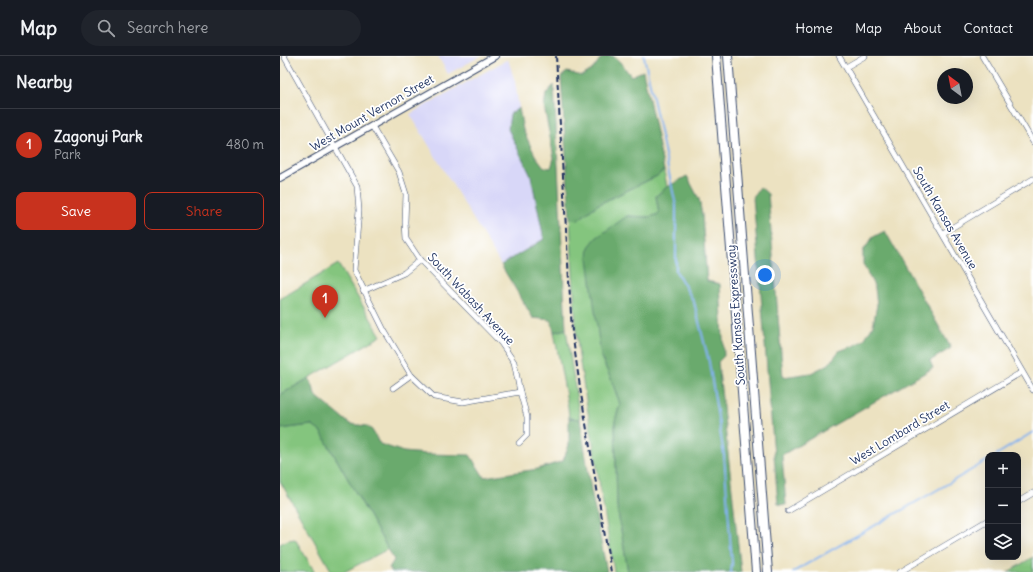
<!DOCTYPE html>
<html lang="en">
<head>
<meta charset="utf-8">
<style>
  body { margin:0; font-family:Delius,sans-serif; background:#20242c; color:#f1f3f6 }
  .controls { position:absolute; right:12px; bottom:12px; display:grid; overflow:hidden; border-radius:8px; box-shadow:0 4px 16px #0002 }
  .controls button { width:36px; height:36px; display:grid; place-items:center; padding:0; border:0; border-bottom:1px solid #363941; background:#171b24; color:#f1f3f6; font:20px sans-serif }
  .compass { position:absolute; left:657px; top:12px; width:36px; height:36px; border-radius:50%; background:#171b24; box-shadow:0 4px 16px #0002; rotate:328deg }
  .you { position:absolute; left:485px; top:219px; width:14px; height:14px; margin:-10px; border:3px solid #fff; border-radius:50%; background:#1a73e8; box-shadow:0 0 0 6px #1a73e833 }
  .badge { display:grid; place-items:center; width:26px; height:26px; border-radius:50%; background:#c8321e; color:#fff; font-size:13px; font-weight:700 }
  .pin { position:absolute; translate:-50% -33px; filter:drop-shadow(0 1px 2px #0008) }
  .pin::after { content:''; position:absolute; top:21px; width:14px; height:12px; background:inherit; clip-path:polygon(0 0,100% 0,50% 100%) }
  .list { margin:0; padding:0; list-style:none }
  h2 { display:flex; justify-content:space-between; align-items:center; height:52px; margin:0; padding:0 16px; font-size:17px }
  h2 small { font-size:13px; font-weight:400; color:#9ea1a6 }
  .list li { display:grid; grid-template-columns:26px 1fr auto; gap:12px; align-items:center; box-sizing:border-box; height:72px; padding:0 16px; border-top:1px solid #363941 }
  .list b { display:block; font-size:15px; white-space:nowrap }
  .list p { margin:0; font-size:13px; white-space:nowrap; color:#9ea1a6 }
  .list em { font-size:13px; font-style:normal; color:#9ea1a6 }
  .actions { display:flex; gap:8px; padding:12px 16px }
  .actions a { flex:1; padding:9px 0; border:1px solid #c8321e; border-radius:8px; text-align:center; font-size:14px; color:#c8321e }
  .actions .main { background:#c8321e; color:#fff }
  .icon { flex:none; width:22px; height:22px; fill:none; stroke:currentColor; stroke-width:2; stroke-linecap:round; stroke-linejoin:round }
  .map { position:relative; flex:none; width:753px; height:516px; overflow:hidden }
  header { display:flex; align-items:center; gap:24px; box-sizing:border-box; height:56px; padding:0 20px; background:#171b24; border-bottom:1px solid #363941 }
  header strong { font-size:19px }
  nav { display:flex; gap:22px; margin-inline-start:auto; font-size:14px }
  .search { width:280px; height:36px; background:#20242c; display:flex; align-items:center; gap:10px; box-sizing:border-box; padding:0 14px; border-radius:22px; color:#9ea1a6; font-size:15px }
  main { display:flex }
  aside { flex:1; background:#171b24 }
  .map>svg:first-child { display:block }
  .built { fill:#d8d7f8 }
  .green { fill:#84c57e; stroke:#507a6e }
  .forest { fill:#6baa6d; stroke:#436c66 }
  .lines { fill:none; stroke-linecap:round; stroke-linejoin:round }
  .stream { stroke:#84b3ef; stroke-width:2 }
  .minor-casing { stroke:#3a4a6d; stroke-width:6 }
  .tertiary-casing { stroke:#3a4a6d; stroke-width:8 }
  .primary-casing { stroke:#3a4a6d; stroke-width:10 }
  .minor { stroke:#fff; stroke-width:5 }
  .tertiary { stroke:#fff; stroke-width:6 }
  .primary { stroke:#fff; stroke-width:8 }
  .rail { stroke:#1b2f5e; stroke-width:2; stroke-dasharray:6 3; stroke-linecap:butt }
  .labels { text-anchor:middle; stroke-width:3.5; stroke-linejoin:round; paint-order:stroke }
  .street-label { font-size:12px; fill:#1b2f5e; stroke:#fff }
</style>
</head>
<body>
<header>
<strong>Map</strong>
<div class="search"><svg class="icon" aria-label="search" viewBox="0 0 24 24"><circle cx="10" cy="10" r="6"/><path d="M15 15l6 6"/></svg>Search here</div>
<nav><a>Home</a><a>Map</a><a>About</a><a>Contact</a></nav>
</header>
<main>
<aside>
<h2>Nearby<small></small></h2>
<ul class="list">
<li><span class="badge">1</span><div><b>Zagonyi Park</b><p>Park</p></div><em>480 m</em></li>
</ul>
<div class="actions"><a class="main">Save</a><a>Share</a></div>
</aside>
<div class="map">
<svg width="753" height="516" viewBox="0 0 753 516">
  <rect width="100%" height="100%" fill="#fff"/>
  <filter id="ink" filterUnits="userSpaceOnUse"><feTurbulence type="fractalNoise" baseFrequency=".025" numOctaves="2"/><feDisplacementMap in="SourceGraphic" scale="8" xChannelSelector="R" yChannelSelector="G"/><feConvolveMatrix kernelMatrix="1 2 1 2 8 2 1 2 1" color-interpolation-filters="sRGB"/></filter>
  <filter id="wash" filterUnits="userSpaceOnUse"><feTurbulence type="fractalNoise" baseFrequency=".012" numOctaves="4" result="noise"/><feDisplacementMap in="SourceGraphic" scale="16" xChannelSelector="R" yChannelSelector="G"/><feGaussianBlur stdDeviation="0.9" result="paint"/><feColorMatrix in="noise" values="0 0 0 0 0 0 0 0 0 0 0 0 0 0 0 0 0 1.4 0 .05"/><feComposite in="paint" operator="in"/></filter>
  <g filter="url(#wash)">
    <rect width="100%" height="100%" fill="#ece2c1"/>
    <!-- built -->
    <g class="built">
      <path d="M158 0H201L168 18Z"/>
      <path d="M228 3 235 26 239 52 230 58 243 103 251 120 264 183 221 209 130 58Z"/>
    </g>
    <!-- green -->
    <g class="green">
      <path d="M384 114 387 131 376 140 379 158 369 161 347 160 321 301 331 323 340 348 335 365 337 450 348 516H334L299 301 296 273 290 162 298 164 317 149 377 120Z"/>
      <path d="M58 208 101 280 0 339V243Z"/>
      <path d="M286 273 300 363 289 362 288 351 274 276Z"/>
      <path d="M32 369 41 376 108 493 64 516H52L0 425V373Z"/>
      <path d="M15 483 35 516H0V488L8 484Z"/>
      <path d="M753 501V516H728Z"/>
    </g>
    <!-- forest -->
    <g class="forest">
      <path d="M327 0H333L340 6 351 20 363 15 384 114 377 120 317 149 298 164 290 162 281 21 287 16 302 20 313 13 320 3Z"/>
      <path d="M274 29 286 273 274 276 271 264 253 262 221 209 264 183 251 120 228 73 230 58 239 52 243 74 255 99 264 111 271 112 274 102 264 50 266 38Z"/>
      <path d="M407 120 419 143 422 159 427 225 440 228 444 300 438 306 461 516H348L337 450 335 365 340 348 331 323 321 301 308 202 309 191 316 182 347 160 369 161 379 158 376 140 387 131Z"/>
      <path d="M480 131 488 138 503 321 531 317 549 308 559 295 573 290 584 284 593 269 597 249 595 232 583 208V195L593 181 605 175 671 292 650 305 653 312 502 399 506 449 498 448 473 141Z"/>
      <path d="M29 322 33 330 35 339 70 368 87 370 92 374 100 388 124 396 146 398 190 399 204 421 258 413 283 405 289 389V362L300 363 311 434 327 516H111L109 512 114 504 108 493 41 376 31 369 0 373V339Z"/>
    </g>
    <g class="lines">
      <!-- stream -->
      <g class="stream">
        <path d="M364 0 396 150V215L414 246 429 306 444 399 452 507 451 516"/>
        <path d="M716 399 753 376"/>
        <path d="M513 516C578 478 644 443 708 404"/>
      </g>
    </g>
  </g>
  <g filter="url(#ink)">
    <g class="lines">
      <defs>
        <g id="minor">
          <path d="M4 0 77 130 79 154 74 214 104 274 131 319 154 341 183 346 240 336"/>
          <path d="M559 0 753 334"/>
          <path d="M702 0 753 86"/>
          <path d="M566 11 585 0"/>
          <path d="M92 70 119 116 126 138 125 166 126 183 140 204 221 287 234 306 240 336 247 361V379L239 387"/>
          <path d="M663 177 753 123"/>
          <path d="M83 235 124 217 140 204"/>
          <path d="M113 332 131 319"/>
          <path d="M738 446 753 437"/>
          <path d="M508 455 742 316"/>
          <path d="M620 516 708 464"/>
        </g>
        <path id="tertiary" d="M0 122 215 0"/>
        <g id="primary">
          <path d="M436 0 476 516"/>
          <path d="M448 0 488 516"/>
        </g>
      </defs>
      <!-- minor casing -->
      <use href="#minor" class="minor-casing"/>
      <!-- tertiary casing -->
      <use href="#tertiary" class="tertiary-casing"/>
      <!-- primary casing -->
      <use href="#primary" class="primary-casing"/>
      <!-- minor -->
      <use href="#minor" class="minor"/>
      <!-- tertiary -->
      <use href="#tertiary" class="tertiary"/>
      <!-- primary -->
      <use href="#primary" class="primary"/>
      <!-- rail -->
      <path class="rail" d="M276 0 292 276 301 338 331 516"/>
    </g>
  </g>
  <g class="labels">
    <!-- street labels -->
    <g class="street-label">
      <text transform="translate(92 57) rotate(-30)" y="4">West Mount Vernon Street</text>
      <text transform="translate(665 162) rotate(60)" y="4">South Kansas Avenue</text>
      <text transform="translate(191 243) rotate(47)" y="4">South Wabash Avenue</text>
      <text transform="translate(456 259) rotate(-94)" y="4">South Kansas Expressway</text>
      <text transform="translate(620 377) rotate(-31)" y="4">West Lombard Street</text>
    </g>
  </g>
</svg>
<div class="controls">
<button>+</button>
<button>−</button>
<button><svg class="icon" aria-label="layers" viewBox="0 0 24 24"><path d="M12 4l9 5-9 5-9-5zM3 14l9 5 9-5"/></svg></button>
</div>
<svg class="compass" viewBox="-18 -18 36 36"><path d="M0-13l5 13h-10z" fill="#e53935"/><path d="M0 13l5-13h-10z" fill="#9ea1a6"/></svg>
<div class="you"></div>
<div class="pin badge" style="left:45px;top:262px">1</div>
</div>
</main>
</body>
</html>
